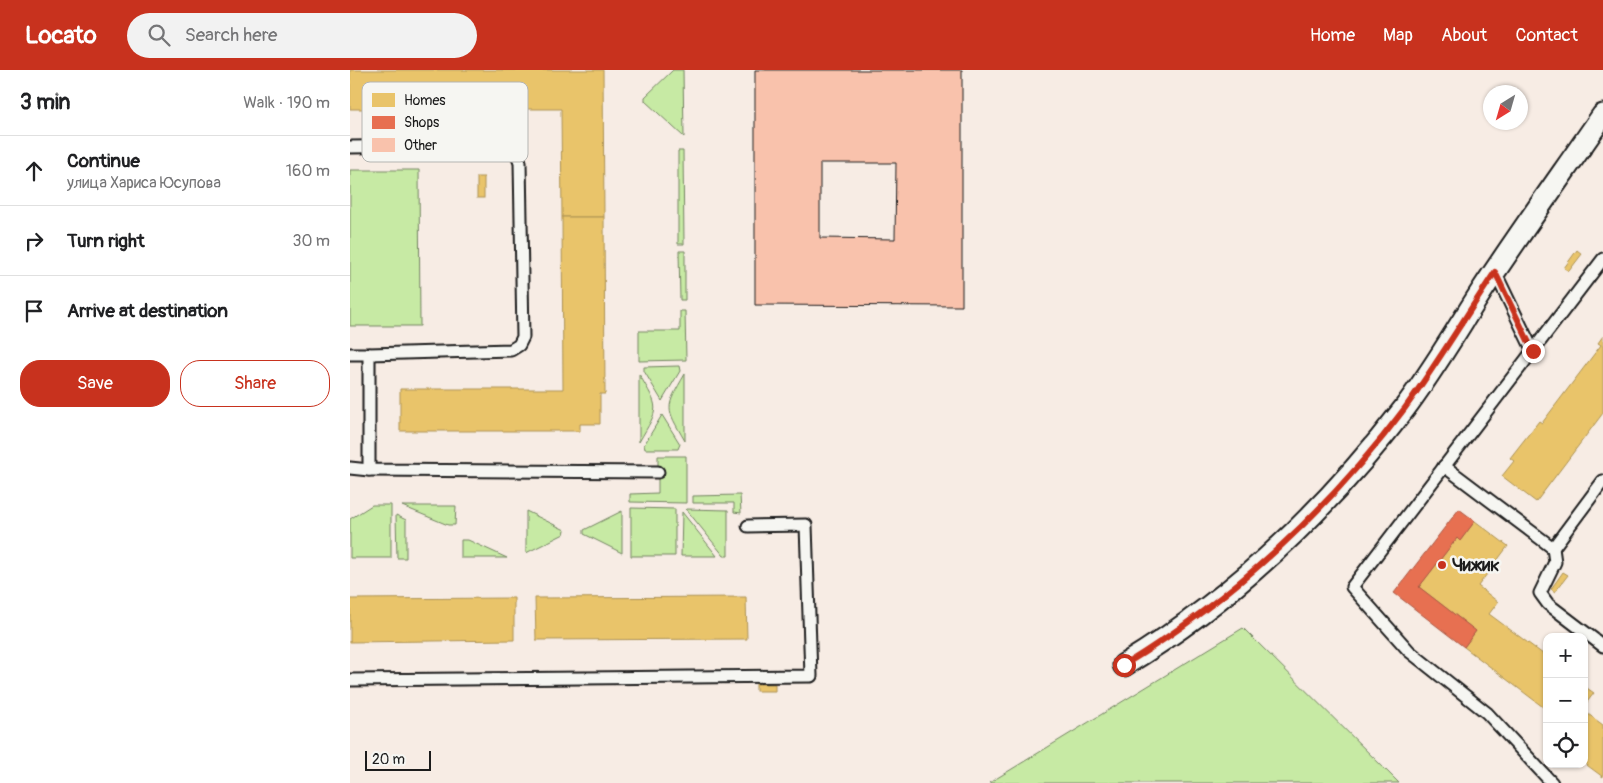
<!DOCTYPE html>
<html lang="en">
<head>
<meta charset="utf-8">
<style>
  body { margin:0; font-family:Pangolin,sans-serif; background:#f2f2f2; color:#202124 }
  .controls { position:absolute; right:15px; bottom:15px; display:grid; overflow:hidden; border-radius:10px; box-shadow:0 1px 4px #0004 }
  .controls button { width:45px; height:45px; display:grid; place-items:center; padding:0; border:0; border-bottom:1px solid #e0e0e0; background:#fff; color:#202124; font:25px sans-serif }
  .compass { position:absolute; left:1133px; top:15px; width:45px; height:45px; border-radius:50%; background:#fff; box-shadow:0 1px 4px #0004; rotate:217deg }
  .scale { position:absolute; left:15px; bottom:12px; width:66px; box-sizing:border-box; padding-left:5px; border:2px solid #1c1c1c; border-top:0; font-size:14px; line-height:18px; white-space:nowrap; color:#1c1c1c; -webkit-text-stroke:4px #f6f6f2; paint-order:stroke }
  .stop { position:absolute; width:15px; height:15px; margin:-11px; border:4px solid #c8321e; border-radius:50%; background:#fff }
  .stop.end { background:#c8321e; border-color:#fff; box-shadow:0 1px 5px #0008 }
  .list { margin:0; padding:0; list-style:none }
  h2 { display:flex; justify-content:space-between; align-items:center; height:65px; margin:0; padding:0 20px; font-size:21px }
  h2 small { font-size:16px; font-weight:400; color:#757577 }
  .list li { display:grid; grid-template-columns:32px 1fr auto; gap:15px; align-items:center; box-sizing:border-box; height:70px; padding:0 20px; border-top:1px solid #e0e0e0 }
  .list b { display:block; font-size:19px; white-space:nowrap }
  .list p { margin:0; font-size:16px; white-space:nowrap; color:#757577 }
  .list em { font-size:16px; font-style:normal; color:#757577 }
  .actions { display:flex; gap:10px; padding:15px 20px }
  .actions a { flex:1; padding:11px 0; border:1px solid #c8321e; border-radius:20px; text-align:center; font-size:18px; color:#c8321e }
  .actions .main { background:#c8321e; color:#fff }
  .icon { flex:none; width:28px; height:28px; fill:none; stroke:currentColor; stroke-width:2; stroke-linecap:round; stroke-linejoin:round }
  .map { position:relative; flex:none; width:1253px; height:713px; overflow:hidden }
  header { display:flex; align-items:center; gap:30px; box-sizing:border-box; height:70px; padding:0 25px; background:#c8321e; color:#fff }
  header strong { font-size:24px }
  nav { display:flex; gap:28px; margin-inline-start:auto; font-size:18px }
  .search { width:350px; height:45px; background:#f2f2f2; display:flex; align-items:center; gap:12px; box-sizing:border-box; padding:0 18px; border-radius:28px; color:#757577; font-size:19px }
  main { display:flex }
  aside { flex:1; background:#fff }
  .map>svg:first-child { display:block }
  .green { fill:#c7eaa4; stroke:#728360 }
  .homes { fill:#e9c46a; stroke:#ac9253 }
  .shops { fill:#e76f51; stroke:#aa5641 }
  .building { fill:#f9c2ac; stroke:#1c1c1c; fill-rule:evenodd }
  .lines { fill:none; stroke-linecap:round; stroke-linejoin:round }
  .service-casing { stroke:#1c1c1c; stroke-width:15 }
  .minor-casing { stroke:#1c1c1c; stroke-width:25 }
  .service { stroke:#f6f6f2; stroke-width:11 }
  .minor { stroke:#f6f6f2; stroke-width:21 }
  .route { stroke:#c8321e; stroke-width:6 }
  .poi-dot { fill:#c8321e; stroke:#f6f6f2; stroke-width:2 }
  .labels { text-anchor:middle; stroke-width:5; stroke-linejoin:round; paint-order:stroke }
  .poi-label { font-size:18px; font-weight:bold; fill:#1c1c1c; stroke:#f6f6f2; text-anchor:start }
  .key { fill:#f6f6f2; stroke:#b5b5b2; stroke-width:1 }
  .key-label { font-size:14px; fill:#1c1c1c }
</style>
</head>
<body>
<header>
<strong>Locato</strong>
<div class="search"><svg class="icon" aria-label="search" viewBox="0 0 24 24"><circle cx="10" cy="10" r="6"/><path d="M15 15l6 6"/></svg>Search here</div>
<nav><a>Home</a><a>Map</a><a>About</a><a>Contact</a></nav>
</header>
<main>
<aside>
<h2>3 min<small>Walk · 190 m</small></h2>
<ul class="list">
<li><svg class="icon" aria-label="ahead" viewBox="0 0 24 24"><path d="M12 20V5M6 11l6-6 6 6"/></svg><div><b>Continue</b><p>улица Хариса Юсупова</p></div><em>160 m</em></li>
<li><svg class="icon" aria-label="right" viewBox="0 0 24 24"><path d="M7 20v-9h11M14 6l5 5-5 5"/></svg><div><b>Turn right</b></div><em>30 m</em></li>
<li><svg class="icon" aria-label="arrive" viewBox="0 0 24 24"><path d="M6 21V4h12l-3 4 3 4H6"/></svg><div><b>Arrive at destination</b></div></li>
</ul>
<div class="actions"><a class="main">Save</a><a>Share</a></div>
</aside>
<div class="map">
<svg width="1253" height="713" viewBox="0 0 1253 713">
  <rect width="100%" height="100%" fill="#f7ece4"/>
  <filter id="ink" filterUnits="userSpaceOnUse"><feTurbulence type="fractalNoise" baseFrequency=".02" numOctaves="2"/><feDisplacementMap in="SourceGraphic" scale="10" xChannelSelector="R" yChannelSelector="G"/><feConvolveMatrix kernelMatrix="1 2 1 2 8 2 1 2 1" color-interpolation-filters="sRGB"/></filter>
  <g filter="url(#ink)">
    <!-- green -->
    <g class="green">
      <path d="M323 0H333L334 67 295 31V27Z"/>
      <path d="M328 81H333L334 174H328Z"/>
      <path d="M0 100H69L70 256H0Z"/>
      <path d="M329 181H335V230H330Z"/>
      <path d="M330 241H335L336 290 289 291V261H330Z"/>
      <path d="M329 296 330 301 312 331 294 301V297Z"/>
      <path d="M289 304C310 340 310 336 289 372Z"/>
      <path d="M335 304V371C315 336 315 339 335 304Z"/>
      <path d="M312 345 330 374 328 379H295L294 375Z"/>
      <path d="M308 386H336V433L280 432V424L308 423Z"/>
      <path d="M390 425 391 443 384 442V433H343V426Z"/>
      <path d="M22 435H41V488H0V449Z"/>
      <path d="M52 436H106L105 455H98Z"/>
      <path d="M281 438 325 439V486H281Z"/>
      <path d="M336 439 378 440V486H374Z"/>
      <path d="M176 441 215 460 214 464 176 483Z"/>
      <path d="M272 441V483L234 464V460Z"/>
      <path d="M332 442 367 486H331Z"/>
      <path d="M46 445 56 450V488H47Z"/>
      <path d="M111 470H118L157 488H111Z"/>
      <path d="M893 558 1049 713H639Z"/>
    </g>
    <!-- homes -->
    <g class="homes">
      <path d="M0 0H253L254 147H212L211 39H0Z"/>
      <rect x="127" y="107" width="7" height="21"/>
      <path d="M212 147H254L255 324H250V354H230V361H50V319H213Z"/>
      <path d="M1227 180 1232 184 1219 201 1214 198Z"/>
      <path d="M1253 266V343L1186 432 1152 406 1164 391 1160 388 1189 351 1192 353 1251 275 1248 273Z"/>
      <path d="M1125 451 1158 476 1128 516 1148 532 1139 544 1197 587V640L1114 577 1126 561 1069 517 1107 468 1110 471Z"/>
      <path d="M1213 502 1218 505 1205 522 1201 519Z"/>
      <path d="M396 527 397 569 186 570 185 528Z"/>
      <path d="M164 528V570L0 572V529Z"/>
      <rect x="406" y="614" width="19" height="7"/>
      <path d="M1234 616 1244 623 1234 636Z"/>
      <path d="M1234 641 1253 655V707L1234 693Z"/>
    </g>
    <!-- shops -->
    <path class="shops" d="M1109 439 1125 451 1110 471 1107 468 1069 517 1126 561 1114 577 1044 523Z"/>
    <!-- building -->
    <path class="building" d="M405 0H612V236L405 235ZM470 93H546L545 169 470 168Z"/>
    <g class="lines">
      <defs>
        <g id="service">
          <path d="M0 77 153 75 165 79 170 92 173 267 169 275 161 280 19 284"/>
          <path d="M1145 202 1183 281"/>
          <path d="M0 284H19V400"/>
          <path d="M1094 396 1203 478 1205 492 1190 523 1198 534 1253 576"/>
          <path d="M0 398 19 400 308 402"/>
          <path d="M1203 478 1253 411"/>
          <path d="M0 610 461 606 456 455 398 456"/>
          <path d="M1202 713 1137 643 1059 581 1002 517 1253 189"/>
        </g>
        <path id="minor" d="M774 595C883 529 976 440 1054 339 1083 301 1107 259 1133 219 1172 160 1213 103 1253 45"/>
      </defs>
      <!-- service casing -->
      <use href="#service" class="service-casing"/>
      <!-- minor casing -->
      <use href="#minor" class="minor-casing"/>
      <!-- service -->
      <use href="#service" class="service"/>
      <!-- minor -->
      <use href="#minor" class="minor"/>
    </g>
  </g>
  <g class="lines" filter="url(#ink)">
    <!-- route -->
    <path class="route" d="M774 595C882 529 979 440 1055 338 1087 294 1115 247 1145 202L1183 281"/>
  </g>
  <!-- markers -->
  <circle class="poi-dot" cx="1092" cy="495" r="5"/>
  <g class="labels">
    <!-- poi labels -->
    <g class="poi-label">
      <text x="1102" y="501">Чижик</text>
    </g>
  </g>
  <!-- legend -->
  <rect x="12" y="12" width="166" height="80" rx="8" class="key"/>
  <rect x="22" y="23" width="23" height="14" fill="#e9c46a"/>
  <rect x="22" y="46" width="23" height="13" fill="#e76f51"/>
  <rect x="22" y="68" width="23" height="14" fill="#f9c2ac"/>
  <g class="key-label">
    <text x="54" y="35">Homes</text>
    <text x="54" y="57">Shops</text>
    <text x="54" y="80">Other</text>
  </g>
</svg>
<div class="controls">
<button>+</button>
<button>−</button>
<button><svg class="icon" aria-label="locate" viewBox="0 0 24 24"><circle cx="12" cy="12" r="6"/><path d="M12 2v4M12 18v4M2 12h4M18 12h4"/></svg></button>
</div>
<svg class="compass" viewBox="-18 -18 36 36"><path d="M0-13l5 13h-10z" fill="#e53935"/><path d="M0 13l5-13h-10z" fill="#757577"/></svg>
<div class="scale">20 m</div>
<div class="stop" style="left:774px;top:595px"></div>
<div class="stop end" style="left:1183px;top:281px"></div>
</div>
</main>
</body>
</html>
